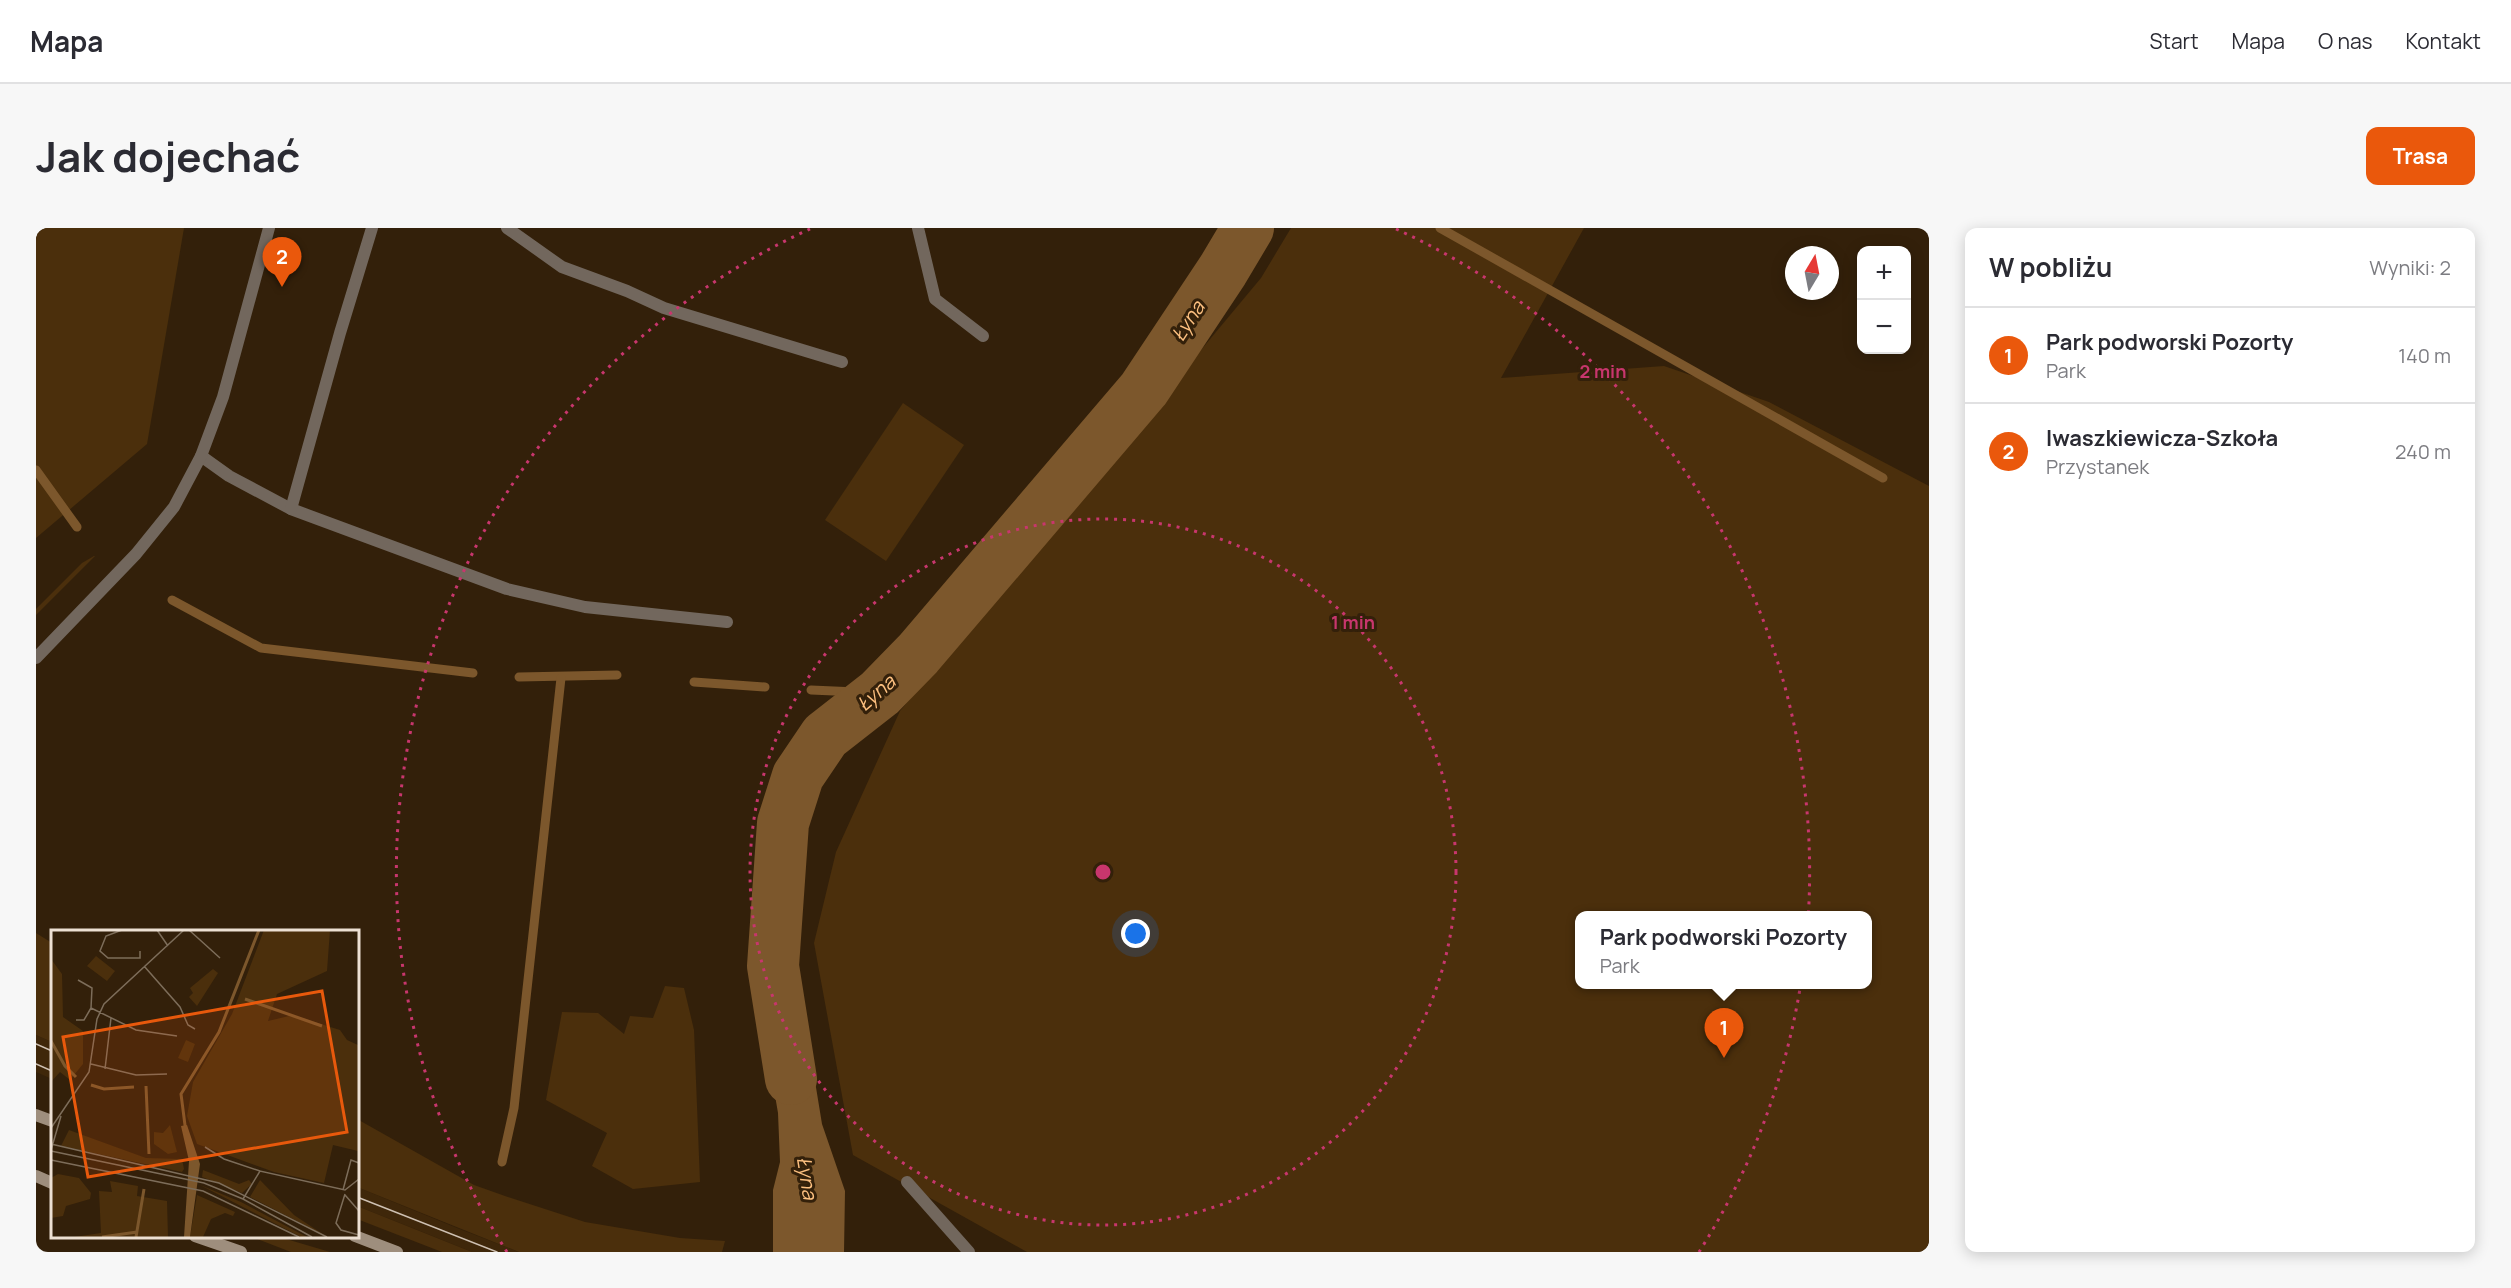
<!DOCTYPE html>
<html lang="pl">
<head>
<meta charset="utf-8">
<style>
  body { margin:0; font-family:Manrope,sans-serif; background:#f7f7f7; color:#2b2b33 }
  .controls { position:absolute; right:18px; top:18px; display:grid; overflow:hidden; border-radius:12px; box-shadow:0 3px 15px #0003 }
  .controls button { width:54px; height:54px; display:grid; place-items:center; padding:0; border:0; border-bottom:2px solid #e1e1e2; background:#fff; color:#2b2b33; font:30px sans-serif }
  .compass { position:absolute; left:1749px; top:18px; width:54px; height:54px; border-radius:50%; background:#fff; box-shadow:0 3px 15px #0003; rotate:10deg }
  .you { position:absolute; left:1100px; top:706px; width:21px; height:21px; margin:-15px; border:4px solid #fff; border-radius:50%; background:#1a73e8; box-shadow:0 0 0 9px #1a73e833 }
  .badge { display:grid; place-items:center; width:39px; height:39px; border-radius:50%; background:#ea580c; color:#fff; font-size:20px; font-weight:700 }
  .pin { position:absolute; translate:-50% -50px; filter:drop-shadow(0 2px 3px #0008) }
  .pin::after { content:''; position:absolute; top:32px; width:21px; height:18px; background:inherit; clip-path:polygon(0 0,100% 0,50% 100%) }
  .popup { position:absolute; left:1539px; top:683px; width:297px; height:78px; box-sizing:border-box; display:grid; place-content:center; border-radius:12px; background:#fff; filter:drop-shadow(0 2px 4px #0005); font-size:20px; white-space:nowrap; color:#7c7c81 }
  .popup b { font-size:22px; color:#2b2b33 }
  .popup::after { content:''; position:absolute; left:50%; top:100%; margin-left:-12px; border:12px solid transparent; border-top-color:#fff }
  .list { margin:0; padding:0; list-style:none }
  h2 { display:flex; justify-content:space-between; align-items:center; height:78px; margin:0; padding:0 24px; font-size:26px }
  h2 small { font-size:20px; font-weight:400; color:#7c7c81 }
  .list li { display:grid; grid-template-columns:39px 1fr auto; gap:18px; align-items:center; box-sizing:border-box; height:96px; padding:0 24px; border-top:2px solid #e1e1e2 }
  .list b { display:block; font-size:22px; white-space:nowrap }
  .list p { margin:0; font-size:20px; white-space:nowrap; color:#7c7c81 }
  .list em { font-size:20px; font-style:normal; color:#7c7c81 }
  .map { position:relative; flex:none; width:1893px; height:1024px; overflow:hidden; border-radius:12px }
  header { display:flex; align-items:center; gap:36px; box-sizing:border-box; height:84px; padding:0 30px; background:#fff; border-bottom:2px solid #e1e1e2 }
  header strong { font-size:28px }
  nav { display:flex; gap:33px; margin-inline-start:auto; font-size:21px }
  .intro { display:flex; align-items:center; justify-content:space-between; box-sizing:border-box; height:144px; padding:0 36px }
  h1 { margin:0; font-size:42px }
  .button { padding:15px 27px; border-radius:12px; background:#ea580c; color:#fff; font-size:21px; font-weight:700 }
  main { display:flex; gap:36px; padding:0 36px }
  aside { flex:1; background:#fff; border-radius:12px; box-shadow:0 3px 15px #0003 }
  .map>svg:first-child { display:block }
  .built { fill:#3f270a }
  .green { fill:#4b2f0c; fill-rule:evenodd }
  .water { fill:#7c572c }
  .lines { fill:none; stroke-linecap:round; stroke-linejoin:round }
  .stream { stroke:#7c572c; stroke-width:9 }
  .river { stroke:#7c572c; stroke-width:52 }
  .service { stroke:#72675d; stroke-width:12 }
  .minor { stroke:#72675d; stroke-width:12 }
  .secondary { stroke:#9e8e7d; stroke-width:12 }
  .tram { stroke:#cec0b2; stroke-width:1.5 }
  .ring { fill:none; stroke:#c8366d; stroke-width:3; stroke-dasharray:3 6 }
  .labels { text-anchor:middle; stroke-width:6; stroke-linejoin:round; paint-order:stroke }
  .water-label { font-size:20px; font-style:italic; fill:#fdc080; stroke:#33200a }
  .inset-river { fill:none; stroke:#7c572c; stroke-width:3 }
  .inset-road { fill:none; stroke:#7d6d5a; stroke-width:1.5 }
  .view { fill:#e8590c; fill-opacity:0.15; stroke:#e8590c; stroke-width:3 }
  .inset-edge { fill:none; stroke:#ede0d3; stroke-width:3 }
  .centre { fill:#c8366d; stroke:#33200a; stroke-width:3 }
  .ring-label { font-size:18px; text-anchor:middle; font-weight:bold; fill:#c8366d; stroke:#33200a; stroke-width:6; stroke-linejoin:round; paint-order:stroke }
</style>
</head>
<body>
<header>
<strong>Mapa</strong>
<nav><a>Start</a><a>Mapa</a><a>O nas</a><a>Kontakt</a></nav>
</header>
<div class="intro"><h1>Jak dojechać</h1><a class="button">Trasa</a></div>
<main>
<div class="map">
<svg width="1893" height="1024" viewBox="0 0 1893 1024">
  <rect width="100%" height="100%" fill="#33200a"/>
  <!-- built -->
  <g class="built">
    <path d="M0 807 16 814V851L0 844Z"/>
    <path d="M321 959 421 1000 483 1024H436L389 1005 321 978Z"/>
  </g>
  <!-- green -->
  <g class="green">
    <path d="M0 0H148L111 216 0 310Z"/>
    <path d="M1255 0H1548L1465 150 1628 138 1733 174 1893 258V1024H991L817 927 778 715 800 624 864 483 1225 50ZM1544 688H1832V756H1544Z"/>
    <path d="M867 175 928 217 850 333 789 292Z"/>
    <path d="M58 328H59L0 387V381L46 335Z"/>
    <path d="M0 705 16 715V814L0 807Z"/>
    <path d="M629 758 648 760 658 802 664 954 597 961 556 938 571 905 510 872 526 784 562 785 588 806 594 788 617 790Z"/>
    <path d="M321 891 438 957 469 968 549 994 644 1010 689 1013 686 1024H483L321 959Z"/>
    <path d="M321 978 436 1024H406L321 991Z"/>
    <path d="M217 1008H240L294 1024H255L216 1009Z"/>
  </g>
  <!-- water -->
  <path class="water" d="M724 779 767 780 786 896 809 963 808 1024H737V962L744 934 742 885Z"/>
  <g class="lines">
    <!-- stream -->
    <g class="stream">
      <path d="M1404 0 1847 250"/>
      <path d="M0 242 41 299"/>
      <path d="M136 372 225 420 437 445"/>
      <path d="M483 449 581 447"/>
      <path d="M658 454 729 459"/>
      <path d="M775 462 844 465"/>
      <path d="M466 934 478 880 525 450"/>
    </g>
    <!-- river -->
    <path class="river" d="M755 851 737 738 747 595 762 548 789 508 844 465 882 426 1108 161 1187 42 1212 0"/>
    <!-- service -->
    <g class="service">
      <path d="M471 0 526 39 591 63 628 80 806 134"/>
      <path d="M882 0 899 71 947 108"/>
      <path d="M165 228 193 248 255 281 471 361 549 379 691 394"/>
      <path d="M255 281 304 105 336 0"/>
      <path d="M871 954 933 1024"/>
    </g>
    <!-- minor -->
    <path class="minor" d="M0 430 100 326 138 279 165 228 187 169 233 0"/>
    <!-- secondary -->
    <g class="secondary">
      <path d="M0 887 16 893"/>
      <path d="M0 948 16 955"/>
      <path d="M159 1008 205 1024"/>
      <path d="M319 1008 361 1024"/>
    </g>
    <!-- tram -->
    <g class="tram">
      <path d="M0 816 16 823"/>
      <path d="M0 836 16 843"/>
      <path d="M321 969 461 1024"/>
    </g>
  </g>
  <!-- distance rings -->
  <g class="ring">
    <circle cx="1067" cy="644" r="353"/>
    <path d="M471 1024A707 707 0 0 1 774 1M1360 1A707 707 0 0 1 1663 1024"/>
  </g>
  <g class="labels">
    <!-- water labels -->
    <g class="water-label">
      <text transform="translate(1152 93) rotate(-57)" y="7">Łyna</text>
      <text transform="translate(840 465) rotate(-41)" y="7">Łyna</text>
      <text transform="translate(771 950) rotate(81)" y="7">Łyna</text>
    </g>
  </g>
  <!-- overview -->
  <g transform="translate(15 702)">
    <rect width="308" height="308" fill="#33200a"/>
    <path d="M213 0H279L276 41 226 64 217 91 238 86 254 89 289 100 296 110 307 115V221L282 215 273 253 223 242 146 214 136 186 142 152 181 84ZM45 26 64 41 56 51 36 36ZM0 29 11 44 12 87 32 101V134L19 150 9 142 0 152ZM162 39 167 43 146 76 138 67 142 63 139 58ZM135 110 144 114 137 132 127 128ZM119 195 126 222 117 224 103 214V202L112 203ZM18 200 95 228 131 229 133 239 131 242 10 216ZM152 240 188 254 198 250 201 254 191 263 151 247ZM7 244 28 248 40 263 39 269 15 276 12 286 0 288V248ZM209 250 243 285 273 305 199 267ZM59 251 87 256 86 266 116 271 117 307H23L50 303 48 261 61 262ZM149 255 190 272 256 307H250ZM146 265 184 282 182 286 174 283 160 289 152 307H139Z" fill="#4b2f0c"/>
    <path d="M136 195 149 234 139 307H133L138 231 130 196Z" fill="#7c572c"/>
    <path class="inset-river" d="M194 69 271 96M0 111 14 136 25 147M40 155 53 159 83 157M95 156 98 224M135 203 130 164 168 102 208 0M51 307 86 302M85 307 93 259"/>
    <path class="inset-road" d="M71 0 55 6 49 21 57 28H89V21M106 0 117 16M138 0 169 28M93 36 129 77 137 95 144 99M27 50 41 58 40 78 85 100 126 106M25 90H33L40 78M40 134 85 145 116 144M54 139 60 88M0 198 38 142 46 89 53 74 133 0M0 214 168 253 276 307M154 217 173 229 209 241M0 220 10 186M0 221 153 253 192 269 261 307M0 230 152 261 248 307M292 260 300 230 308 233M294 264 285 293 290 300 308 305M294 265 308 281M192 269 209 241 294 260 308 249"/>
    <path class="view" d="M271 61 296 202 37 247 12 107Z"/>
    <rect width="308" height="308" class="inset-edge"/>
  </g>
  <circle cx="1067" cy="644" r="9" class="centre"/>
  <g class="ring-label">
    <text x="1567" y="150">2 min</text>
    <text x="1317" y="401">1 min</text>
  </g>
</svg>
<div class="controls">
<button>+</button>
<button>−</button>
</div>
<svg class="compass" viewBox="-18 -18 36 36"><path d="M0-13l5 13h-10z" fill="#e53935"/><path d="M0 13l5-13h-10z" fill="#7c7c81"/></svg>
<div class="you"></div>
<div class="pin badge" style="left:1688px;top:830px">1</div>
<div class="popup"><b>Park podworski Pozorty</b>Park</div>
<div class="pin badge" style="left:246px;top:59px">2</div>
</div>
<aside>
<h2>W pobliżu<small>Wyniki: 2</small></h2>
<ul class="list">
<li><span class="badge">1</span><div><b>Park podworski Pozorty</b><p>Park</p></div><em>140 m</em></li>
<li><span class="badge">2</span><div><b>Iwaszkiewicza-Szkoła</b><p>Przystanek</p></div><em>240 m</em></li>
</ul>
</aside>
</main>
</body>
</html>
